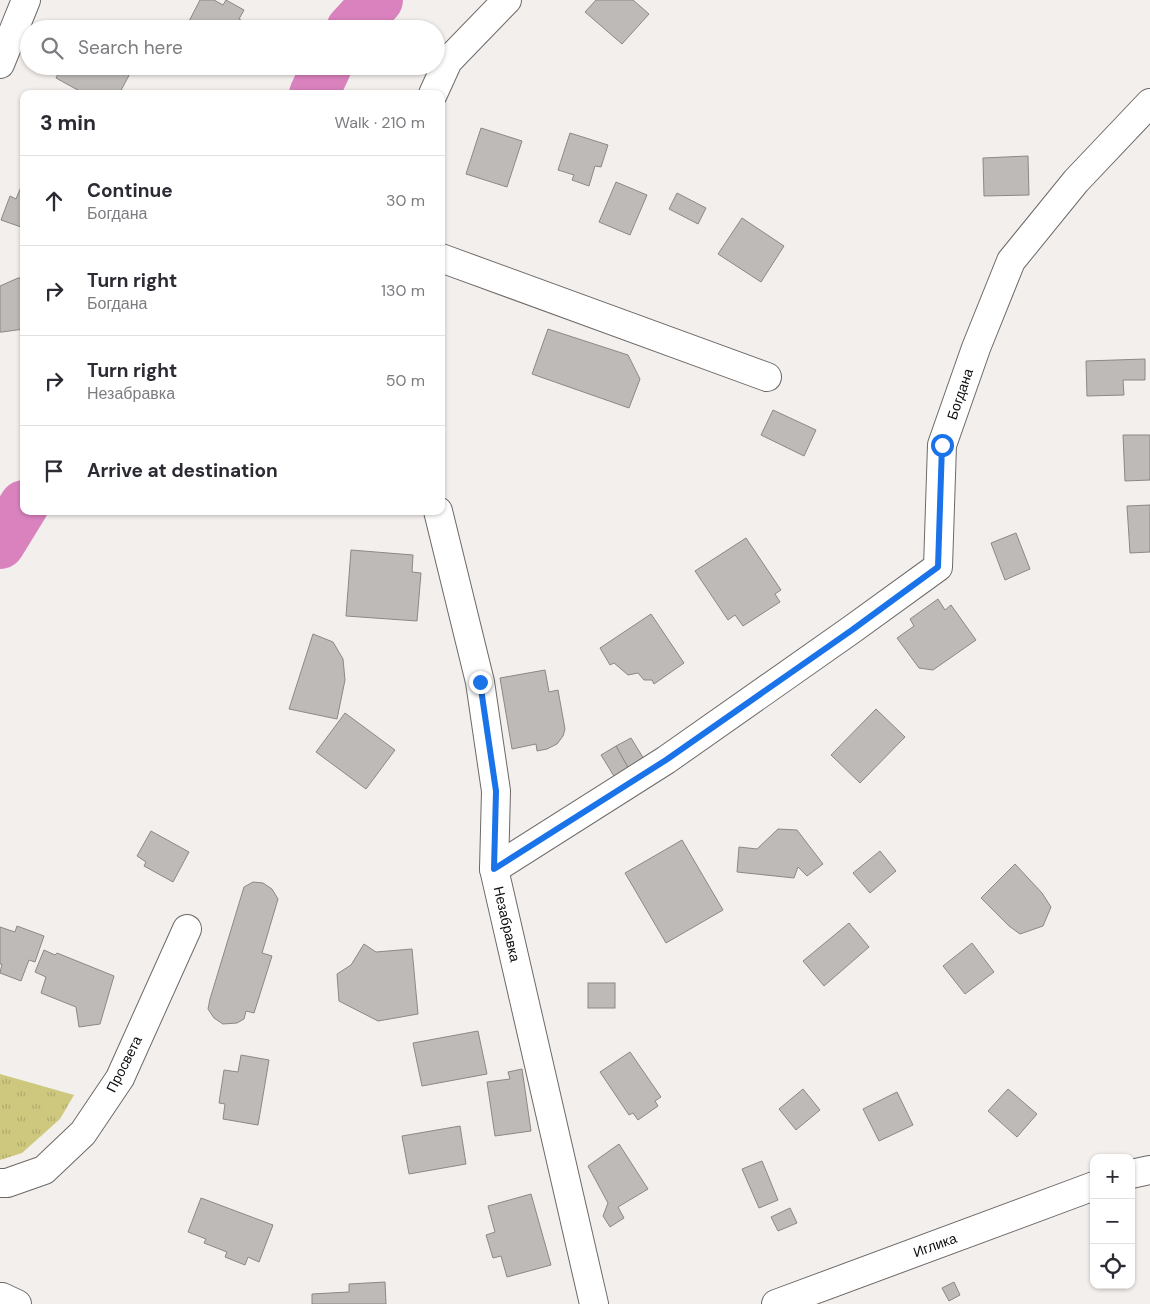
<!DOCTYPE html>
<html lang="en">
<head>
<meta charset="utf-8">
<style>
  body { margin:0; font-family:"DM Sans",sans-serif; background:#f7f7f7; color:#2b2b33 }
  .controls { position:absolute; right:15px; bottom:15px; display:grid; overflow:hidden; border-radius:10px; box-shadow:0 1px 4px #0004 }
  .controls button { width:45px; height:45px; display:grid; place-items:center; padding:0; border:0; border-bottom:1px solid #e1e1e2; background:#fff; color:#2b2b33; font:25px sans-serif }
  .stop { position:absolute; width:15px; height:15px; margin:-11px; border:4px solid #1a73e8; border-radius:50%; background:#fff }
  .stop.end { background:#1a73e8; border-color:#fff; box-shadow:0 1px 5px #0008 }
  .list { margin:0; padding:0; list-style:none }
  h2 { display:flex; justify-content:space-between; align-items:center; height:65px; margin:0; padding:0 20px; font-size:21px }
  h2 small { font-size:16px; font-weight:400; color:#7c7c81 }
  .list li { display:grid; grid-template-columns:32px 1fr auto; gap:15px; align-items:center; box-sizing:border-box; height:90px; padding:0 20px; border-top:1px solid #e1e1e2 }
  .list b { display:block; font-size:19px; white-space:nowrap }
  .list p { margin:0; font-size:16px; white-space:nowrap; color:#7c7c81 }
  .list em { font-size:16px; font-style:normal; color:#7c7c81 }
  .icon { flex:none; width:28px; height:28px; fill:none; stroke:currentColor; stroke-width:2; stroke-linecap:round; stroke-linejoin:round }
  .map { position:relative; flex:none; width:1150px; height:1304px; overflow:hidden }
  .search { position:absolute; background:#fff; box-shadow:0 1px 4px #0004; left:20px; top:20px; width:425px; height:55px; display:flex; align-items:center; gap:12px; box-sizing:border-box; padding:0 18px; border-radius:28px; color:#7c7c81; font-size:19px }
  .panel { position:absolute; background:#fff; box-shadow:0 1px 4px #0004; left:20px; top:90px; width:425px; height:425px; border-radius:10px }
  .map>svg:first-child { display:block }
  .grass { fill:url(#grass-tufts) }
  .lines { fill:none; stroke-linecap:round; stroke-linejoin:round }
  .river { stroke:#d982be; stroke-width:50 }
  .building { fill:#bdbab7; stroke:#8b8885 }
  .minor-casing { stroke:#6d6967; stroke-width:30 }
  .minor { stroke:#fff; stroke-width:28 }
  .route { stroke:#1a73e8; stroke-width:6 }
  .labels { text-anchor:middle; stroke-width:4; stroke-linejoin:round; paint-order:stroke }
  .street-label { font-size:14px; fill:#0d0c0c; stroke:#fff }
</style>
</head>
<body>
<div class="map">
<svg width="1150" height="1304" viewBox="0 0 1150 1304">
  <defs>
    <pattern id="grass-tufts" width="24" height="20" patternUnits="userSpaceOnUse" patternTransform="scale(1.25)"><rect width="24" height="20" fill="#cec87e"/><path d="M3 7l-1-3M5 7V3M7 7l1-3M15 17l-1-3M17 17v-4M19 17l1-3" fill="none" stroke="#b0ab6c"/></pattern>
  </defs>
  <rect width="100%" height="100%" fill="#f3efed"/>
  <!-- grass -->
  <path class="grass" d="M0 1074 74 1095 60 1119 22 1153 0 1160Z"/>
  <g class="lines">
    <!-- river -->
    <g class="river">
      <path d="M351 29 378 0"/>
      <path d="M314 94 327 66"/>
      <path d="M0 544 24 505"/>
    </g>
  </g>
  <!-- building -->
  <g class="building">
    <path d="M200 0H214L223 5 226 0 244 10 239 19 248 24 245 29H185Z"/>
    <path d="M596 0H633L649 14 622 44 585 12Z"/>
    <path d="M62 66H134L119 94H85L56 78Z"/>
    <path d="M481 128 522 141 507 187 466 174Z"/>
    <path d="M570 133 608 145 601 167 595 166 589 186 572 180 574 175 558 170Z"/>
    <path d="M1028 156 1029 195 984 196 983 158Z"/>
    <path d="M24 180V233L22 232 24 228 1 220 10 196 16 199Z"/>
    <path d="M616 182 647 195 630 235 599 222Z"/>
    <path d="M677 193 706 208 698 224 669 209Z"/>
    <path d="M742 218 784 246 761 282 718 254Z"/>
    <path d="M18 278H24V329L2 332H0V286Z"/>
    <path d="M548 329 628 355 640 379 629 408 532 374Z"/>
    <path d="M1145 359V380H1123L1124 395 1087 396 1086 361Z"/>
    <path d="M773 410 816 430 804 456 761 435Z"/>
    <path d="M1123 435H1150V480L1125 481Z"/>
    <path d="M1150 505V552L1130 553 1127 506Z"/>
    <path d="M1016 533 1030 569 1005 580 991 543Z"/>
    <path d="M746 538 781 590 775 594 780 602 743 626 735 615 728 620 695 571Z"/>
    <path d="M351 550 413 555 412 572 421 573 417 621 346 616Z"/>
    <path d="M938 599 945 610 951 605 976 640 933 670 919 668 897 638 914 626 910 619Z"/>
    <path d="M651 614 684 663 654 684 652 680H644L638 673 628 675 614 663 610 665 600 648Z"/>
    <path d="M313 634 333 642 343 659 345 680 337 719 289 709Z"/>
    <path d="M545 670 549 692 558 690 565 729 563 736 557 744 547 749 537 751 536 744 512 749 500 678Z"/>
    <path d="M876 709 905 737 860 783 831 755Z"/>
    <path d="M345 713 395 750 366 789 316 752Z"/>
    <path d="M631 738 647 764 631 773 616 746Z"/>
    <path d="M616 746 631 773 617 781 601 755Z"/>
    <path d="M778 829 797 830 823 864 807 876 798 867 794 878 737 872 739 847 757 849Z"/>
    <path d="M151 831 189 852 173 882 144 866 146 862 137 856Z"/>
    <path d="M682 840 723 910 666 943 625 873Z"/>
    <path d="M880 851 896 871 870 893 853 873Z"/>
    <path d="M1015 864 1042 893 1051 907 1043 926 1020 934 1009 926 981 898Z"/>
    <path d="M253 882 263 883 272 889 278 899 262 953 272 956 254 1013 246 1011 244 1019 237 1023 223 1024 214 1018 208 1009 210 999 244 887Z"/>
    <path d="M849 923 869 947 824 986 803 961Z"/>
    <path d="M17 926 44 936 35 962 29 960 21 981 0 973 2 964H0V927L15 932Z"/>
    <path d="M972 943 994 972 965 994 943 966Z"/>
    <path d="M364 944 376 952 412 949 418 1014 378 1021 339 1001 337 974 351 965Z"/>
    <path d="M44 950 55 955 57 953 114 976 100 1024 79 1027 76 1007 41 993 46 977 35 972Z"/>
    <rect x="588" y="983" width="27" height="25"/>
    <path d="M478 1031 487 1074 422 1086 413 1043Z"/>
    <path d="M630 1052 661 1097 655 1101 658 1106 638 1120 633 1113 629 1115 600 1072Z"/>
    <path d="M241 1055 269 1060 258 1125 223 1119 225 1104 219 1103 224 1070 238 1072Z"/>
    <path d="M522 1069 531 1131 495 1136 487 1082 510 1079 508 1072Z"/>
    <path d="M803 1089 820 1110 796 1130 779 1109Z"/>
    <path d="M1008 1089 1037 1114 1017 1137 988 1111Z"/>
    <path d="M897 1092 913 1125 879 1141 863 1109Z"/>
    <path d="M460 1126 466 1164 409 1174 402 1136Z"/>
    <path d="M619 1144 648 1189 618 1207 624 1218 610 1227 603 1216 608 1203 588 1166Z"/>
    <path d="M762 1161 778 1200 759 1208 742 1169Z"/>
    <path d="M531 1194 551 1265 507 1277 501 1256 493 1258 486 1235 495 1232 488 1206Z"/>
    <path d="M201 1198 273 1225 259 1262 248 1257 245 1265 225 1257 227 1252 204 1243 206 1239 188 1232Z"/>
    <path d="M790 1208 797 1223 778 1231 771 1217Z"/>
    <path d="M385 1282 386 1304H312V1294L349 1292V1284Z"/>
    <path d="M954 1282 960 1295 949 1301 942 1288Z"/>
  </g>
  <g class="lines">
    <defs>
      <g id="minor">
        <path d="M0 64 26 0"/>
        <path d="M433 94 448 61 507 0"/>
        <path d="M441 258 767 377"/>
        <path d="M438 511 480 682 496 791 494 869 594 1304"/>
        <path d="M494 869 666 760 851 630 938 567 942 445 976 348 1011 261 1076 181 1150 103"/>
        <path d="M1131 1174 1150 1170"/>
        <path d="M0 1183H7L44 1170 83 1133 120 1078 187 929"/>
        <path d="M2 1297 17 1304"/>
        <path d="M776 1304 1094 1186"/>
      </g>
    </defs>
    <!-- minor casing -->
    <use href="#minor" class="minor-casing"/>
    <!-- minor -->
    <use href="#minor" class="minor"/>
  </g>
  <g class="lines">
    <!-- route -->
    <path class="route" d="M480 682 496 791 494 869 666 760 852 630 938 567 942 445"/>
  </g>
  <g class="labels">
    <!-- street labels -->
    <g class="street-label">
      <text transform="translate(960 394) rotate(-71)" y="5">Богдана</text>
      <text transform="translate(507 924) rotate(77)" y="5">Незабравка</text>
      <text transform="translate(124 1064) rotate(-63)" y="5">Просвета</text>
      <text transform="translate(935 1245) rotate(-20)" y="5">Иглика</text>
    </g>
  </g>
</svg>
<div class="controls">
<button>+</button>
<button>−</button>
<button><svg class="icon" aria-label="locate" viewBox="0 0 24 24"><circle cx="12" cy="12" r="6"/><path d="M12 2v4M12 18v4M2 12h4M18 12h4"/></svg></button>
</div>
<div class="stop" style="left:942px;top:445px"></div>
<div class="stop end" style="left:480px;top:682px"></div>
<div class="search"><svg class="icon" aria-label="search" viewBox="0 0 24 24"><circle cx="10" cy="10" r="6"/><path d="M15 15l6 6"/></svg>Search here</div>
<section class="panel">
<h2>3 min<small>Walk · 210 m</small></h2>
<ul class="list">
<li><svg class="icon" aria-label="ahead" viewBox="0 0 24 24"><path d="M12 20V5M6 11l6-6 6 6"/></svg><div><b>Continue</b><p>Богдана</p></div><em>30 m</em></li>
<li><svg class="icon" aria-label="right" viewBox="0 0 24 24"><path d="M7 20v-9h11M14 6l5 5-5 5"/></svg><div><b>Turn right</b><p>Богдана</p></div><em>130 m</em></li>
<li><svg class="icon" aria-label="right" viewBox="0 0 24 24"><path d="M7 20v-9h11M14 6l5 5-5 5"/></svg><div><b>Turn right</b><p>Незабравка</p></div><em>50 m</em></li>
<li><svg class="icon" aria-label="arrive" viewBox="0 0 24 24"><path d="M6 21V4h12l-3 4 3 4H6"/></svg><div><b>Arrive at destination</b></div></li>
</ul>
</section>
</div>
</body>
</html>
